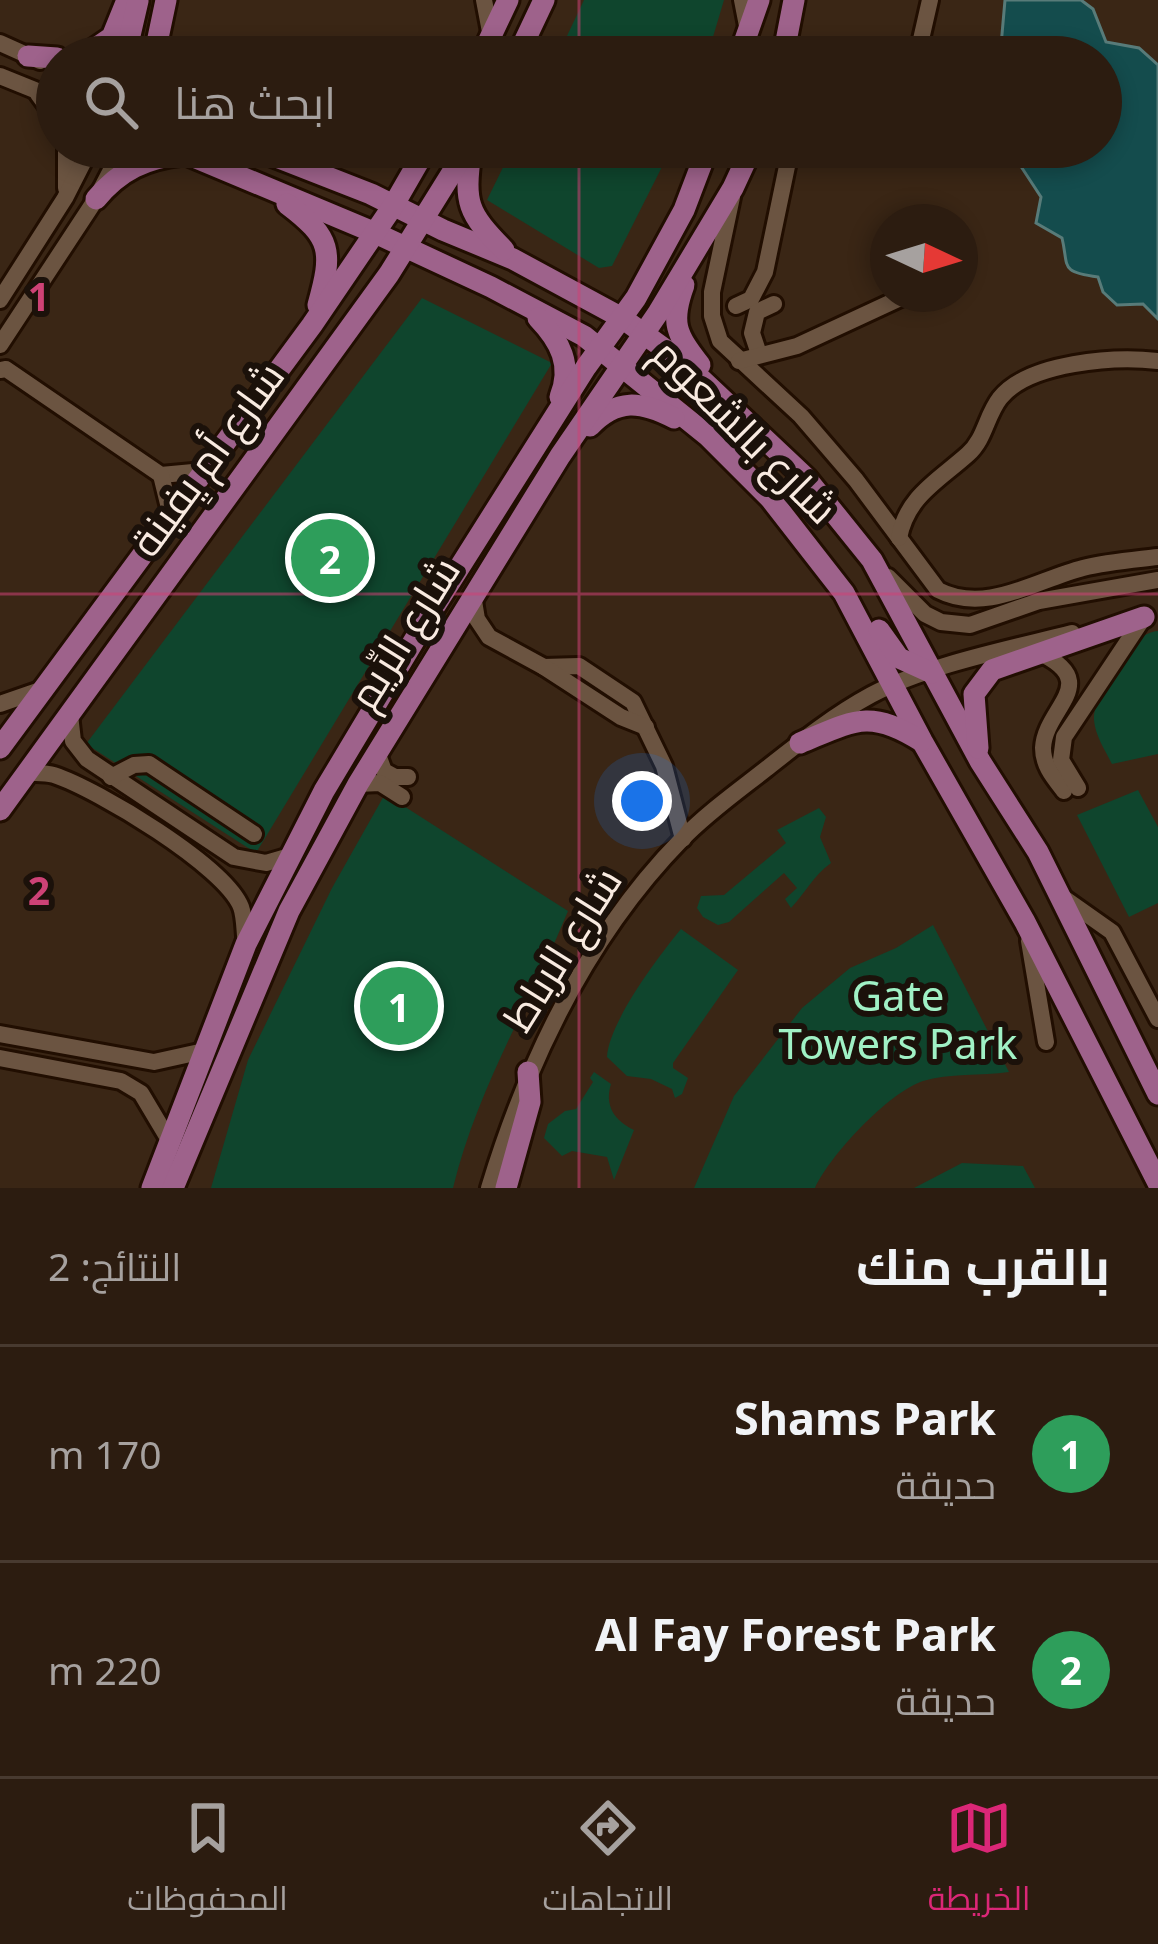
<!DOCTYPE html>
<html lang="ar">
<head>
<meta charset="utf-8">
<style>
  body { margin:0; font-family:"Noto Sans",Cairo,sans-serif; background:#38291e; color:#f1f3f6; direction:rtl }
  .compass { position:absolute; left:870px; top:204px; width:108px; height:108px; border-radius:50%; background:#2c1c10; box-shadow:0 6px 18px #0003; rotate:94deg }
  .you { position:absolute; left:642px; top:801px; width:42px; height:42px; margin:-30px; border:9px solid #fff; border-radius:50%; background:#1a73e8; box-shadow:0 0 0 18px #1a73e833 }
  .badge { display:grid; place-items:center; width:78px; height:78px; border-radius:50%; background:#db2777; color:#fff; font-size:39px; font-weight:700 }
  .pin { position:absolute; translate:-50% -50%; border:6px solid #fff; box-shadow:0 3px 12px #0006 }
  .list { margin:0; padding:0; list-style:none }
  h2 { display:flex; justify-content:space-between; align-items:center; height:156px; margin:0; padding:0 48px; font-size:51px }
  h2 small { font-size:39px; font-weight:400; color:#a6a19f }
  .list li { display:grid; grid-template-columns:78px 1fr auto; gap:36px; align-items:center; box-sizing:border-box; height:216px; padding:0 48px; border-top:3px solid #483a30 }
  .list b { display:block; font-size:45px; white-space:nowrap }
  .list p { margin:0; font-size:39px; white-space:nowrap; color:#a6a19f }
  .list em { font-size:39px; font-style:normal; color:#a6a19f }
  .icon { flex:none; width:66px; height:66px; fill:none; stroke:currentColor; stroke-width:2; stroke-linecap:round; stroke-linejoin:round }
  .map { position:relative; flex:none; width:1158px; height:1188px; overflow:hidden; direction:ltr }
  .search { position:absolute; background:#2c1c10; box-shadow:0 6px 18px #0003; left:36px; right:36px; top:36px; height:132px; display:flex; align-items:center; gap:30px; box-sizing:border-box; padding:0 42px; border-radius:66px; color:#a6a19f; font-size:45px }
  .sheet { height:588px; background:#2c1c10 }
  nav { display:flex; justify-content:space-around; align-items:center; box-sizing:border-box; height:168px; border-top:3px solid #483a30; background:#2c1c10; font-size:33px; color:#a6a19f }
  nav a { display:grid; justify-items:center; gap:6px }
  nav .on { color:#db2777 }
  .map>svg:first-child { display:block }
  .green { fill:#0f452d }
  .water { fill:#144c4d; stroke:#587b79; stroke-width:3 }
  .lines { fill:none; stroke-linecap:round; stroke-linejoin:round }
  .minor-casing { stroke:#210e01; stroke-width:22 }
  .major-casing { stroke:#210e01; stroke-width:27 }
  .minor { stroke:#6b5441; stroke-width:16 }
  .major { stroke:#9e628b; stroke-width:21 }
  .grid { fill:none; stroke:#cd4276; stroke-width:3; stroke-opacity:0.55 }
  .labels { text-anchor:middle; stroke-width:12; stroke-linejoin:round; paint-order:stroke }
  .street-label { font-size:42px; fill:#f8eae0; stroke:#1b110a }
  .park-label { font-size:42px; fill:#a0f1c5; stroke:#1b110a }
  .grid-label { font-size:39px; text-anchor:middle; font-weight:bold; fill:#cd4276; stroke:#1b110a; stroke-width:12; stroke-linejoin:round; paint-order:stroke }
</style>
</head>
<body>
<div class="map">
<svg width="1158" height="1188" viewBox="0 0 1158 1188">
  <rect width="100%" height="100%" fill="#3a2615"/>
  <!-- green -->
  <g class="green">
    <path d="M584 0H724L707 57H557Z"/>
    <path d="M513 147H672L612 266 599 268 487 200Z"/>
    <path d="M422 298 552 363 256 853 86 744Z"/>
    <path d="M1158 631V754L1112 764C1105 750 1095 735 1094 720 1094 691 1128 633 1158 631Z"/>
    <path d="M1138 790 1158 827V903L1129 917 1077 815Z"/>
    <path d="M385 794 568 911C530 1004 477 1089 453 1188H211L248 1060 332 888Z"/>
    <path d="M819 808 826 817 820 837 831 863C813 876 806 892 791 908L785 899 797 888 784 873 729 922 718 925 703 917 697 908 701 896 724 895 786 843 777 830Z"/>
    <path d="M933 925 1009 1072C981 1076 949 1073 923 1081 889 1092 830 1155 815 1188H694L734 1096 802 1008 850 968 896 948Z"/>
    <path d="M681 929 738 970 673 1063V1068L688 1078 682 1094 675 1098 672 1089 651 1079 627 1076 607 1057C609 1022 658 957 681 929Z"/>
    <path d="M594 1072 611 1084C604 1106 615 1121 634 1130L614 1180 607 1157 572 1151 562 1156 544 1138 548 1124 565 1111 576 1109 593 1082 590 1078Z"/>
    <path d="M962 1163 1023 1166 1035 1188H914Z"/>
  </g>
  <!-- water -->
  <path class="water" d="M1005 0H1081L1093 9 1106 42 1139 48 1158 65V319L1143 304 1117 305 1103 292 1098 277C1059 272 1069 267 1062 238L1036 223 1041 197 1020 165 1029 147H1101V57H1000Z"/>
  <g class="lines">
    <defs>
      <g id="minor">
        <path d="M484 0 491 37"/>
        <path d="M742 0 748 31"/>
        <path d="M0 43 40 61"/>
        <path d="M917 57 930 0"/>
        <path d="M0 76 57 99"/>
        <path d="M38 94 57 120"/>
        <path d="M66 147V188"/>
        <path d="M732 197 712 292V316L720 341 801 416 856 480 938 590C986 615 1036 580 1083 568 1107 562 1133 560 1158 557"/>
        <path d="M0 300 65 198 91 147"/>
        <path d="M736 306 751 299 765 272 791 147"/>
        <path d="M0 345 96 199 123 147"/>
        <path d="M759 354 752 333 757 312 774 304"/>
        <path d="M739 361 797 346 909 294"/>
        <path d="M0 370 6 369 161 475 204 471"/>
        <path d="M161 475 171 516"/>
        <path d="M899 538C907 496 938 481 968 454 985 439 986 416 1000 398 1029 362 1115 356 1158 361"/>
        <path d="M888 577 925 614 941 622 970 625 1039 601 1158 580"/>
        <path d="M473 595 477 619 489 637 544 667 579 666 633 702 664 766 683 839"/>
        <path d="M1038 652C1104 683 1045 707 1043 748 1043 766 1054 778 1064 791"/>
        <path d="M544 667 621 717 646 727"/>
        <path d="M0 704 46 688"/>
        <path d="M70 715 73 741 87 759 234 857 266 863 290 856"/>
        <path d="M377 752 384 771 395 777H408"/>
        <path d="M27 773C36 773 45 772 54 775 97 789 225 866 241 907 245 918 244 933 246 944"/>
        <path d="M111 777 134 765 149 764 254 834"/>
        <path d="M358 784 380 783 402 797"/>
        <path d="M1078 788 1061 760 1064 737 1144 617"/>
        <path d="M1061 896 1112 932 1158 1019"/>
        <path d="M1029 941 1046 1042"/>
        <path d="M0 1034 154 1062 204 1051"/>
        <path d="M0 1058 121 1081 141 1093 169 1140"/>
        <path d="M489 1188C528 1060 587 936 682 839 707 813 738 791 766 769 799 743 834 715 871 695 927 665 1009 649 1072 633"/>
      </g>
      <g id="major">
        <path d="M28 56 57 58"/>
        <path d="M83 57 112 37 127 0"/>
        <path d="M125 57 138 1"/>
        <path d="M154 57 166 0"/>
        <path d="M481 57 508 0"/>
        <path d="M517 57 544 0"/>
        <path d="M739 57 759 0"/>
        <path d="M783 57 794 0"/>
        <path d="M170 147 373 232 491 287 584 336 708 436 770 498 844 593 922 741 1025 922 1158 1183"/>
        <path d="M251 147 371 194 443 230 513 259 622 318 684 363 806 478 872 560 980 761 1038 852 1158 1094"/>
        <path d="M471 151C464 204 467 212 504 250"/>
        <path d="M96 199C120 170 146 158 183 154"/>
        <path d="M287 204C332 238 333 251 318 305"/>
        <path d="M684 285C670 323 676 334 700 365"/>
        <path d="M538 318C560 341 573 365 560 397"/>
        <path d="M590 426C617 398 641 401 674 418"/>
        <path d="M879 630 899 658 932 673"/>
        <path d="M800 743C853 721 869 708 921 741"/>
        <path d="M0 748 312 325 393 206 427 147"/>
        <path d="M978 748 974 694 992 670 1144 617"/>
        <path d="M0 810 389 274 468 147"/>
        <path d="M152 1188 246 944 324 791 430 614 586 367 636 298 684 210 708 147"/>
        <path d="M173 1188 289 911 358 784 560 456 658 313 733 188 752 147"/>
        <path d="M506 1188 530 1102 528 1072"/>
      </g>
    </defs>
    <!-- minor casing -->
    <use href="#minor" class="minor-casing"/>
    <!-- major casing -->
    <use href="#major" class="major-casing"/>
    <!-- minor -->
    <use href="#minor" class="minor"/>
    <!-- major -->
    <use href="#major" class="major"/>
  </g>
  <!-- grid -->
  <path class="grid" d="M579 0V57M579 147V1188M0 594H1158"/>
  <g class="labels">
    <!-- street labels -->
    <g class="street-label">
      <text transform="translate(745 431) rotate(45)" y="15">شارع بالشعوم</text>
      <text transform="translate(207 459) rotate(-54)" y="15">شارع أم يِفينة</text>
      <text transform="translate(404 633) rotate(-58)" y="15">شارع الرِّيم</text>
      <text transform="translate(562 949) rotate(-58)" y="15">شارع الرباط</text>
    </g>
    <!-- park labels -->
    <g class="park-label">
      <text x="898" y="1011">Gate<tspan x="898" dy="48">Towers Park</tspan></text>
    </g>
  </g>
  <g class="grid-label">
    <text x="39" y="311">1</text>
    <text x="39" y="905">2</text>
  </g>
</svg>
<svg class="compass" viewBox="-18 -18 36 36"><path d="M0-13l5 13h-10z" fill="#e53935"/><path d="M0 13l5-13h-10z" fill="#a6a19f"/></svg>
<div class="you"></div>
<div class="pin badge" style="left:399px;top:1006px;background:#2e9e5b">1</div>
<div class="pin badge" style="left:330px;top:558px;background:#2e9e5b">2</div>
<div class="search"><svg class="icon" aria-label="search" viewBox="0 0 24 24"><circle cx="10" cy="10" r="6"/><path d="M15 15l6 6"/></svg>ابحث هنا</div>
</div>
<section class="sheet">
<h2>بالقرب منك<small>النتائج: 2</small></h2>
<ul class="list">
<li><span class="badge" style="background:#2e9e5b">1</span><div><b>Shams Park</b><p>حديقة</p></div><em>170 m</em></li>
<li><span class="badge" style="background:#2e9e5b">2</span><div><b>Al Fay Forest Park</b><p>حديقة</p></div><em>220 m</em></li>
</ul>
</section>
<nav>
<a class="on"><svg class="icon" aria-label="map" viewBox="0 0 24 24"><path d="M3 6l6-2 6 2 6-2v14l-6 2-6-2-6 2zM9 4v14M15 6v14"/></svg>الخريطة</a>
<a><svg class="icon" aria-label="directions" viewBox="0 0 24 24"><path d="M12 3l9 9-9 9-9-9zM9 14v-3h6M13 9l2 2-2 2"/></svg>الاتجاهات</a>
<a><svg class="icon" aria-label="saved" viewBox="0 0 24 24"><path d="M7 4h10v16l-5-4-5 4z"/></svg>المحفوظات</a>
</nav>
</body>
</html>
